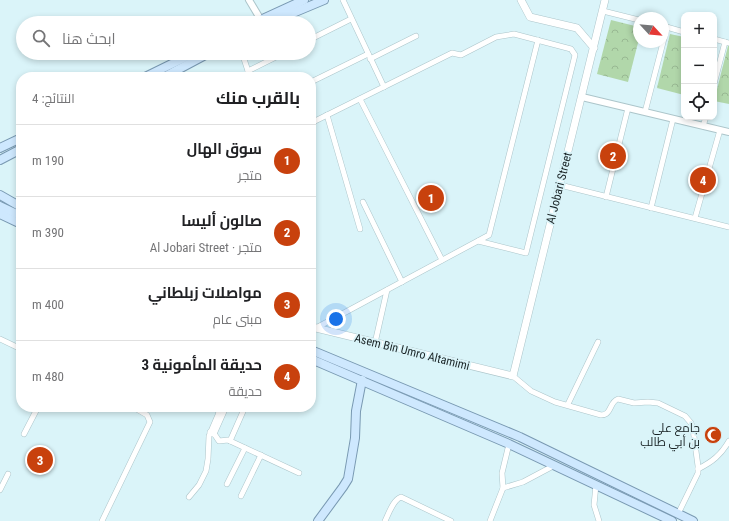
<!DOCTYPE html>
<html lang="ar">
<head>
<meta charset="utf-8">
<style>
  body { margin:0; font-family:"Roboto Condensed",Cairo,sans-serif; background:#f6f6f6; color:#202124; direction:rtl }
  .controls { position:absolute; right:12px; top:12px; display:grid; overflow:hidden; border-radius:8px; box-shadow:0 2px 6px #0003 }
  .controls button { width:36px; height:36px; display:grid; place-items:center; padding:0; border:0; border-bottom:1px solid #e0e0e0; background:#fff; color:#202124; font:20px sans-serif }
  .compass { position:absolute; left:633px; top:12px; width:36px; height:36px; border-radius:50%; background:#fff; box-shadow:0 2px 6px #0003; rotate:116deg }
  .you { position:absolute; left:336px; top:319px; width:14px; height:14px; margin:-10px; border:3px solid #fff; border-radius:50%; background:#1a73e8; box-shadow:0 0 0 6px #1a73e833 }
  .badge { display:grid; place-items:center; width:26px; height:26px; border-radius:50%; background:#c8410d; color:#fff; font-size:13px; font-weight:700 }
  .pin { position:absolute; translate:-50% -50%; border:2px solid #fff; box-shadow:0 1px 4px #0006 }
  .list { margin:0; padding:0; list-style:none }
  h2 { display:flex; justify-content:space-between; align-items:center; height:52px; margin:0; padding:0 16px; font-size:17px }
  h2 small { font-size:13px; font-weight:400; color:#757577 }
  .list li { display:grid; grid-template-columns:26px 1fr auto; gap:12px; align-items:center; box-sizing:border-box; height:72px; padding:0 16px; border-top:1px solid #e0e0e0 }
  .list b { display:block; font-size:15px; white-space:nowrap }
  .list p { margin:0; font-size:13px; white-space:nowrap; color:#757577 }
  .list em { font-size:13px; font-style:normal; color:#757577 }
  .icon { flex:none; width:22px; height:22px; fill:none; stroke:currentColor; stroke-width:2; stroke-linecap:round; stroke-linejoin:round }
  .map { position:relative; flex:none; width:729px; height:521px; overflow:hidden; direction:ltr }
  .search { position:absolute; background:#fff; box-shadow:0 2px 6px #0003; left:16px; top:16px; width:300px; height:44px; display:flex; align-items:center; gap:10px; box-sizing:border-box; padding:0 14px; border-radius:22px; color:#757577; font-size:15px }
  .panel { position:absolute; background:#fff; box-shadow:0 2px 6px #0003; left:16px; top:72px; width:300px; height:340px; border-radius:16px; direction:rtl }
  .map>svg:first-child { display:block }
  .park { fill:url(#park-crowns) }
  .lines { fill:none; stroke-linecap:round; stroke-linejoin:round }
  .minor-casing { stroke:#acc5ca; stroke-width:6 }
  .tertiary-casing { stroke:#acc5ca; stroke-width:8 }
  .secondary-casing { stroke:#acc5ca; stroke-width:8 }
  .primary-casing { stroke:#7999b2; stroke-width:10 }
  .minor { stroke:#fff; stroke-width:5 }
  .tertiary { stroke:#fff; stroke-width:6 }
  .secondary { stroke:#fff; stroke-width:7 }
  .primary { stroke:#cee8fe; stroke-width:8 }
  .labels { text-anchor:middle; stroke-width:3.5; stroke-linejoin:round; paint-order:stroke }
  .street-label { font-size:12px; fill:#192325; stroke:#daf4f9 }
  .poi-label { font-size:12px; fill:#192325; stroke:#daf4f9; text-anchor:end }
</style>
</head>
<body>
<div class="map">
<svg width="729" height="521" viewBox="0 0 729 521">
  <defs>
    <pattern id="park-crowns" width="20" height="18" patternUnits="userSpaceOnUse"><rect width="20" height="18" fill="#b1d7aa"/><path d="M2 6a3 3 0 1 1 6 0M12 15a3 3 0 1 1 6 0" fill="none" stroke="#98b892"/></pattern>
  </defs>
  <rect width="100%" height="100%" fill="#daf4f9"/>
  <!-- park -->
  <g class="park">
    <path d="M611 20 639 27V39L628 82 597 74Z"/>
    <path d="M670 34 684 37V95L657 88Z"/>
    <path d="M728 46H729V104L714 101Z"/>
  </g>
  <g class="lines">
    <defs>
      <g id="minor">
        <path d="M343 0 384 87"/>
        <path d="M603 11 639 20"/>
        <path d="M663 26 684 32"/>
        <path d="M714 39 729 43"/>
        <path d="M309 40 351 19"/>
        <path d="M242 53 250 77"/>
        <path d="M370 59 416 36"/>
        <path d="M248 71 284 53"/>
        <path d="M311 82 368 54"/>
        <path d="M714 84 725 42"/>
        <path d="M360 99 442 260"/>
        <path d="M645 112 667 27"/>
        <path d="M327 115 360 229"/>
        <path d="M311 123 452 53 461 55 496 37 514 34 571 49 575 55 526 253 478 241"/>
        <path d="M703 126 706 117"/>
        <path d="M560 185 729 227"/>
        <path d="M606 197 628 108"/>
        <path d="M363 202 402 282"/>
        <path d="M651 208 673 119"/>
        <path d="M695 218 720 130"/>
        <path d="M316 328 489 235 538 40"/>
        <path d="M0 339 21 349"/>
        <path d="M375 343 387 290"/>
        <path d="M513 376 531 391 555 402 601 415C612 415 609 402 618 399L634 403 648 402 658 403 685 416 691 423 693 429 698 466V473L678 514"/>
        <path d="M568 404 598 342"/>
        <path d="M210 432 215 435 219 441 228 440 299 473"/>
        <path d="M24 434 38 407"/>
        <path d="M214 434 226 407"/>
        <path d="M230 441 245 407"/>
        <path d="M698 469C712 462 721 455 729 441"/>
        <path d="M227 484 245 448"/>
        <path d="M596 485 594 505 599 521"/>
        <path d="M503 488 523 482 555 465"/>
        <path d="M0 490 8 474"/>
        <path d="M241 496 261 455"/>
        <path d="M189 497 199 485 206 471 208 459 209 436 218 415 220 407"/>
        <path d="M102 521 150 422 147 415 133 407"/>
        <path d="M385 521C389 513 393 500 401 497L451 521"/>
        <path d="M490 521 503 488 502 473 509 444"/>
      </g>
      <g id="tertiary">
        <path d="M249 0 261 20"/>
        <path d="M582 97 729 132"/>
      </g>
      <g id="secondary">
        <path d="M521 0 530 17 577 28 594 48"/>
        <path d="M311 326 316 328 513 376 605 0"/>
      </g>
      <g id="primary">
        <path d="M254 23 304 0"/>
        <path d="M269 23 324 0"/>
        <path d="M145 77 194 53"/>
        <path d="M164 77 209 53"/>
        <path d="M0 148 21 138"/>
        <path d="M0 160 21 149"/>
        <path d="M0 195 21 207"/>
        <path d="M0 206 21 216"/>
        <path d="M0 214 21 224"/>
        <path d="M311 350 520 437 693 521"/>
        <path d="M311 359 509 444 672 521"/>
        <path d="M318 521 343 487 348 479 355 438 356 411 362 380"/>
      </g>
    </defs>
    <!-- minor casing -->
    <use href="#minor" class="minor-casing"/>
    <!-- tertiary casing -->
    <use href="#tertiary" class="tertiary-casing"/>
    <!-- secondary casing -->
    <use href="#secondary" class="secondary-casing"/>
    <!-- primary casing -->
    <use href="#primary" class="primary-casing"/>
    <!-- minor -->
    <use href="#minor" class="minor"/>
    <!-- tertiary -->
    <use href="#tertiary" class="tertiary"/>
    <!-- secondary -->
    <use href="#secondary" class="secondary"/>
    <!-- primary -->
    <use href="#primary" class="primary"/>
  </g>
  <!-- icons -->
  <defs>
    <symbol id="mosque-disc" viewBox="-11 -11 22 22"><circle r="9.5" fill="#c8410d" stroke="#daf4f9"/><path d="M3.5-4.9A6 6 0 1 0 3.5 4.9A5 5 0 1 1 3.5-4.9Z" fill="#fff"/></symbol>
  </defs>
  <g fill-rule="evenodd">
    <use href="#mosque-disc" x="703" y="425" width="20" height="20"/>
  </g>
  <g class="labels">
    <!-- street labels -->
    <g class="street-label">
      <text transform="translate(559 188) rotate(-76)" y="4">Al Jobari Street</text>
      <text transform="translate(412 352) rotate(14)" y="4">Asem Bin Umro Altamimi</text>
    </g>
    <!-- poi labels -->
    <g class="poi-label">
      <text x="700" y="432">جامع علي<tspan x="700" dy="14">بن أبي طالب</tspan></text>
    </g>
  </g>
</svg>
<div class="controls">
<button>+</button>
<button>−</button>
<button><svg class="icon" aria-label="locate" viewBox="0 0 24 24"><circle cx="12" cy="12" r="6"/><path d="M12 2v4M12 18v4M2 12h4M18 12h4"/></svg></button>
</div>
<svg class="compass" viewBox="-18 -18 36 36"><path d="M0-13l5 13h-10z" fill="#e53935"/><path d="M0 13l5-13h-10z" fill="#757577"/></svg>
<div class="you"></div>
<div class="pin badge" style="left:431px;top:198px">1</div>
<div class="pin badge" style="left:613px;top:156px">2</div>
<div class="pin badge" style="left:40px;top:460px">3</div>
<div class="pin badge" style="left:703px;top:180px">4</div>
<div class="search"><svg class="icon" aria-label="search" viewBox="0 0 24 24"><circle cx="10" cy="10" r="6"/><path d="M15 15l6 6"/></svg>ابحث هنا</div>
<section class="panel">
<h2>بالقرب منك<small>النتائج: 4</small></h2>
<ul class="list">
<li><span class="badge">1</span><div><b>سوق الهال</b><p>متجر</p></div><em>190 m</em></li>
<li><span class="badge">2</span><div><b>صالون أليسا</b><p>متجر · Al Jobari Street</p></div><em>390 m</em></li>
<li><span class="badge">3</span><div><b>مواصلات زبلطاني</b><p>مبنى عام</p></div><em>400 m</em></li>
<li><span class="badge">4</span><div><b>حديقة المأمونية 3</b><p>حديقة</p></div><em>480 m</em></li>
</ul>
</section>
</div>
</body>
</html>
